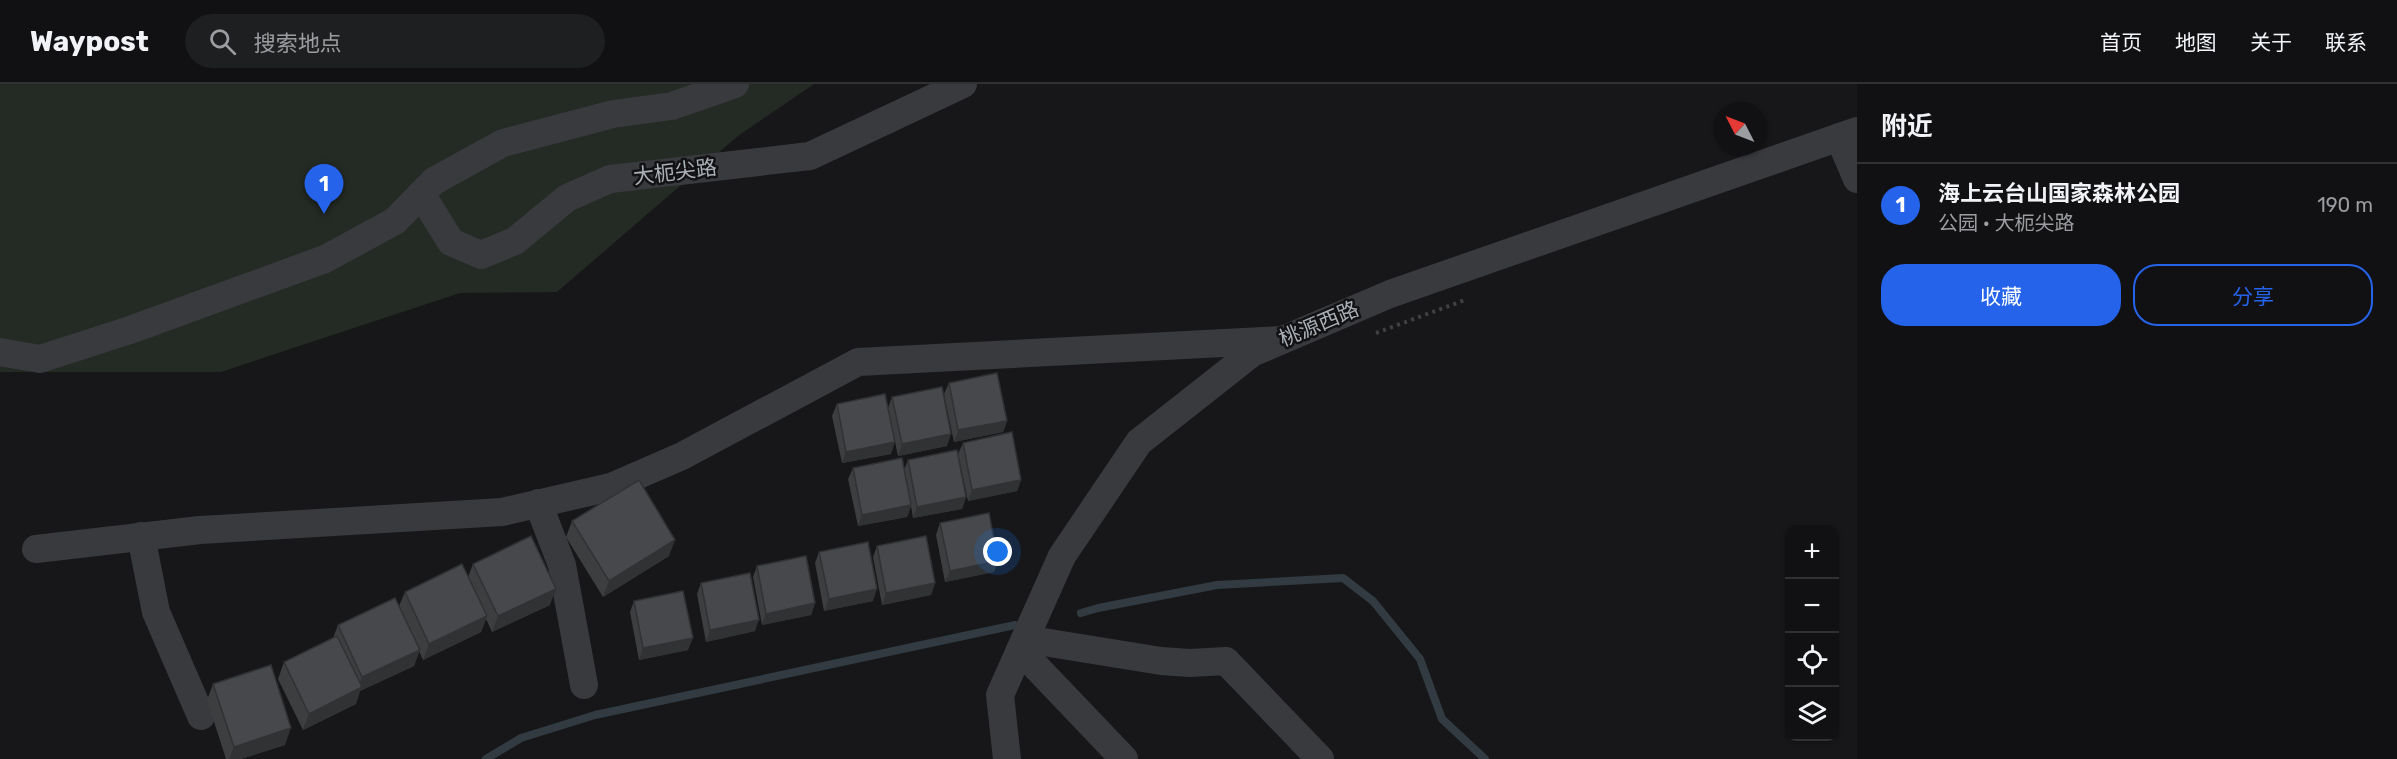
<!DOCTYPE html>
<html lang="zh">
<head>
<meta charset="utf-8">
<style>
  body { margin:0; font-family:Rubik,"Noto Sans SC",sans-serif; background:#1e1f21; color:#f1f3f6 }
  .controls { position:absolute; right:18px; bottom:18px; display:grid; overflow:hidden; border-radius:12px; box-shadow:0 2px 4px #0004 }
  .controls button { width:54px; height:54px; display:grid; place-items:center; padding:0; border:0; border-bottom:2px solid #303133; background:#111113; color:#f1f3f6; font:30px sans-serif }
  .compass { position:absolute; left:1713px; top:18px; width:54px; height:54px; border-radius:50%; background:#111113; box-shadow:0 2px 4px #0004; rotate:312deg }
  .you { position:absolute; left:998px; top:468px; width:21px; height:21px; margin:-15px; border:4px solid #fff; border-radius:50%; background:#1a73e8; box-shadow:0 0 0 9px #1a73e833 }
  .badge { display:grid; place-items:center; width:39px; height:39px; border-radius:50%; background:#2563eb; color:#fff; font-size:20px; font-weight:700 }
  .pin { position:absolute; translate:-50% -50px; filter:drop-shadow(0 2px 3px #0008) }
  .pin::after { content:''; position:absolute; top:32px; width:21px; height:18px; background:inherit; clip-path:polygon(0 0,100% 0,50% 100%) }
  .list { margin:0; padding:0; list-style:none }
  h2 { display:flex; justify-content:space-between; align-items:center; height:78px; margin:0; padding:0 24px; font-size:26px }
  h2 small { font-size:20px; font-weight:400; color:#9c9da0 }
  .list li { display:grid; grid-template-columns:39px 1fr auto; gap:18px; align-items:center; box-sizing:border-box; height:84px; padding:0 24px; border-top:2px solid #303133 }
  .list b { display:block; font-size:22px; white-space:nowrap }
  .list p { margin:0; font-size:20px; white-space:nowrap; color:#9c9da0 }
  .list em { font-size:20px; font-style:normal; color:#9c9da0 }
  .actions { display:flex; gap:12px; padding:18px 24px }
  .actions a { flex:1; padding:14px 0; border:2px solid #2563eb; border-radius:24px; text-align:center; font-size:21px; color:#2563eb }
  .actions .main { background:#2563eb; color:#fff }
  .icon { flex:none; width:33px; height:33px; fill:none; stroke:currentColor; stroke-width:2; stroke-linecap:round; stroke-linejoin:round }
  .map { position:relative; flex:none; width:1857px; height:675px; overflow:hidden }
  header { display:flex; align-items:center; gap:36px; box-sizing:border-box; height:84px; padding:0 30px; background:#111113; border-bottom:2px solid #303133 }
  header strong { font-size:28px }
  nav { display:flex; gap:33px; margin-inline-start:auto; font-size:21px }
  .search { width:420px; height:54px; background:#1e1f21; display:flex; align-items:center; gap:15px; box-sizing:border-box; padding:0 21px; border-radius:33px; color:#9c9da0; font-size:22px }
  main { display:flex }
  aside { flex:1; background:#111113 }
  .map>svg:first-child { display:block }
  .green { fill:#242a24 }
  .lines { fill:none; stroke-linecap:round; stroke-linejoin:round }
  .stream { stroke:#313b41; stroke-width:8 }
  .path { stroke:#3f4144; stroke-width:4; stroke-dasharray:3 4.5; stroke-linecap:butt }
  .minor { stroke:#393a3e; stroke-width:28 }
  .wall { fill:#3c3e40 }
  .shaded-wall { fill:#313234 }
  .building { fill:#46484b; stroke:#313234; stroke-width:1.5 }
  .labels { text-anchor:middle; stroke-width:5; stroke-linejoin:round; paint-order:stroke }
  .street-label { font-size:21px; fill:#abb0b7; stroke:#121214 }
</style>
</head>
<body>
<header>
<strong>Waypost</strong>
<div class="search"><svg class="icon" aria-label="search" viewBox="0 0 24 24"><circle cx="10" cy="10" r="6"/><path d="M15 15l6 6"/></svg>搜索地点</div>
<nav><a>首页</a><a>地图</a><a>关于</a><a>联系</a></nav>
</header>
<main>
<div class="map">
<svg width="1857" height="675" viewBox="0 0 1857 675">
  <rect width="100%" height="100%" fill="#171719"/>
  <!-- green -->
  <path class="green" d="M0 0H814L738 52 557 208 460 209 221 288H0Z"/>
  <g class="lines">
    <!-- stream -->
    <g class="stream">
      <path d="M1081 529 1098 524 1217 501 1343 494 1373 517 1420 575 1442 635 1485 675"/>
      <path d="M486 675 521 654 595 631 1015 541"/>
    </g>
    <!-- path -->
    <path class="path" d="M1376 249 1465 216"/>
    <!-- minor -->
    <g class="minor">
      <path d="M1839 53 1857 95"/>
      <path d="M421 110 451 158 481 171 515 157 567 114 610 95 810 72 963 0"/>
      <path d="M0 268 40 275 130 246 325 175 395 137 434 97 503 59 613 30 672 22 735 0"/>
      <path d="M538 419 562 481 584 601"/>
      <path d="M141 452 156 528 201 632"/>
      <path d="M36 465 200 446 502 428 611 403 682 372 858 278 1282 256"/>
      <path d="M1025 555 1161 577 1190 579 1226 577 1320 675"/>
      <path d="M1020 566 1124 675"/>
      <path d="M1007 675 1000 611 1062 472 1139 358 1252 269 1390 210 1857 47"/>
    </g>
  </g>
  <!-- wall -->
  <g class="wall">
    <path d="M949 299 1007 337 1003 348 954 358 944 310Z"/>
    <path d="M892 313 947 362 898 372 888 324Z"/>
    <path d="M837 320 891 370 842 379 832 332Z"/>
    <path d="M963 359 1021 396 1017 407 968 417 958 370Z"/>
    <path d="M908 376 966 413 962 425 913 434 911 422 907 433 858 442 848 395 853 384 904 386Z"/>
    <path d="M572 437 669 472 603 513 566 453Z"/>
    <path d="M940 439 998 477 994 488 945 498 936 451Z"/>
    <path d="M877 462 935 499 931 511 882 521 873 473Z"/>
    <path d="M819 468 873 517 824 527 815 479Z"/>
    <path d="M473 480 550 521 492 548 486 535 481 548 423 576 419 567 414 582 360 607 356 620 303 646 278 595 284 578 333 554 338 541 399 522 405 508 468 493Z"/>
    <path d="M757 482 815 519 811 531 762 541 753 493Z"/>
    <path d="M701 499 755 547 706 558 697 510Z"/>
    <path d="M634 517 688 566 639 576 630 528Z"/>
    <path d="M213 600 285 661 241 675H226L207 616Z"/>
  </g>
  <!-- shaded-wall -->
  <g class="shaded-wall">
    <path d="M1007 337 1003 348 954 358 958 346Z"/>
    <path d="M951 350 947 362 898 372 902 360Z"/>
    <path d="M895 358 891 370 842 379 846 368Z"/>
    <path d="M1021 396 1017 407 968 417 972 406Z"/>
    <path d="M966 413 962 425 913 434 917 423Z"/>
    <path d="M911 421 907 433 858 442 862 431Z"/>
    <path d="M675 456 669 472 603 513 609 497Z"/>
    <path d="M998 477 994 488 945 498 950 487Z"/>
    <path d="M935 499 931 511 882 521 886 509Z"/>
    <path d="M556 505 550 521 492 548 498 532Z"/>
    <path d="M877 505 873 517 824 527 829 515Z"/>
    <path d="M815 519 811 531 762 541 766 530Z"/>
    <path d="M487 532 481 548 423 576 429 560Z"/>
    <path d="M759 536 755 547 706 558 710 546Z"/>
    <path d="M693 554 688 566 639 576 643 564Z"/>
    <path d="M420 566 414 582 360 607 356 620 303 646 309 630 357 606 362 593Z"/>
    <path d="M291 644 285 661 241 675H229L234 663Z"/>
  </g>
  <!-- building -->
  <g class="building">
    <path d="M997 289 1007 337 958 346 949 299Z"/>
    <path d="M942 303 951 350 902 360 892 313Z"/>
    <path d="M885 310 895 358 846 368 837 320Z"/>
    <path d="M1012 348 1021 396 972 406 963 359Z"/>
    <path d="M957 366 966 413 917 423 908 376Z"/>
    <path d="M902 374 911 421 862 431 853 384Z"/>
    <path d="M639 396 675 456 609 497 572 437Z"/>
    <path d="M989 429 998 477 950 487 940 439Z"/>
    <path d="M531 452 556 505 498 532 473 480Z"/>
    <path d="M926 452 935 499 886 509 877 462Z"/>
    <path d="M868 458 877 505 829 515 819 468Z"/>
    <path d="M806 472 815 519 766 530 757 482Z"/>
    <path d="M462 480 487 532 429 560 405 508Z"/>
    <path d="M750 489 759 536 710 546 701 499Z"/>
    <path d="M683 507 693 554 643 564 634 517Z"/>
    <path d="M395 514 420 566 362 593 338 541Z"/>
    <path d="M337 552 362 603 309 630 284 578Z"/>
    <path d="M271 581 291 644 234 663 213 600Z"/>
  </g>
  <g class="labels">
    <!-- street labels -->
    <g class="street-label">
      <text transform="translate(675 88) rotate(-7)" y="7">大枙尖路</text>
      <text transform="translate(1319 240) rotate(-23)" y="7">桃源西路</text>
    </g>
  </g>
</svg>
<div class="controls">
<button>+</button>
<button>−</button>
<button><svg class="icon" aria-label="locate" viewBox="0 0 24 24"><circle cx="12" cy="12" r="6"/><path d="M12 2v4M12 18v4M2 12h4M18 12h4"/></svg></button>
<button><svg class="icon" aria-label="layers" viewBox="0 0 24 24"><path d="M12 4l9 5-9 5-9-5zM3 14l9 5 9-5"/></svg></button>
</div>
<svg class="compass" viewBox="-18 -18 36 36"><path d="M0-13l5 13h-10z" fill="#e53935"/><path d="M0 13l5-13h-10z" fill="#9c9da0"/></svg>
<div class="you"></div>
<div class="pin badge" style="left:324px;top:130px">1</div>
</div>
<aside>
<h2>附近<small></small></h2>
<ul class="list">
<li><span class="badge">1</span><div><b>海上云台山国家森林公园</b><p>公园 · 大枙尖路</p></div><em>190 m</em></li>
</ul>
<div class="actions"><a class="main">收藏</a><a>分享</a></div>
</aside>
</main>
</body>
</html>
